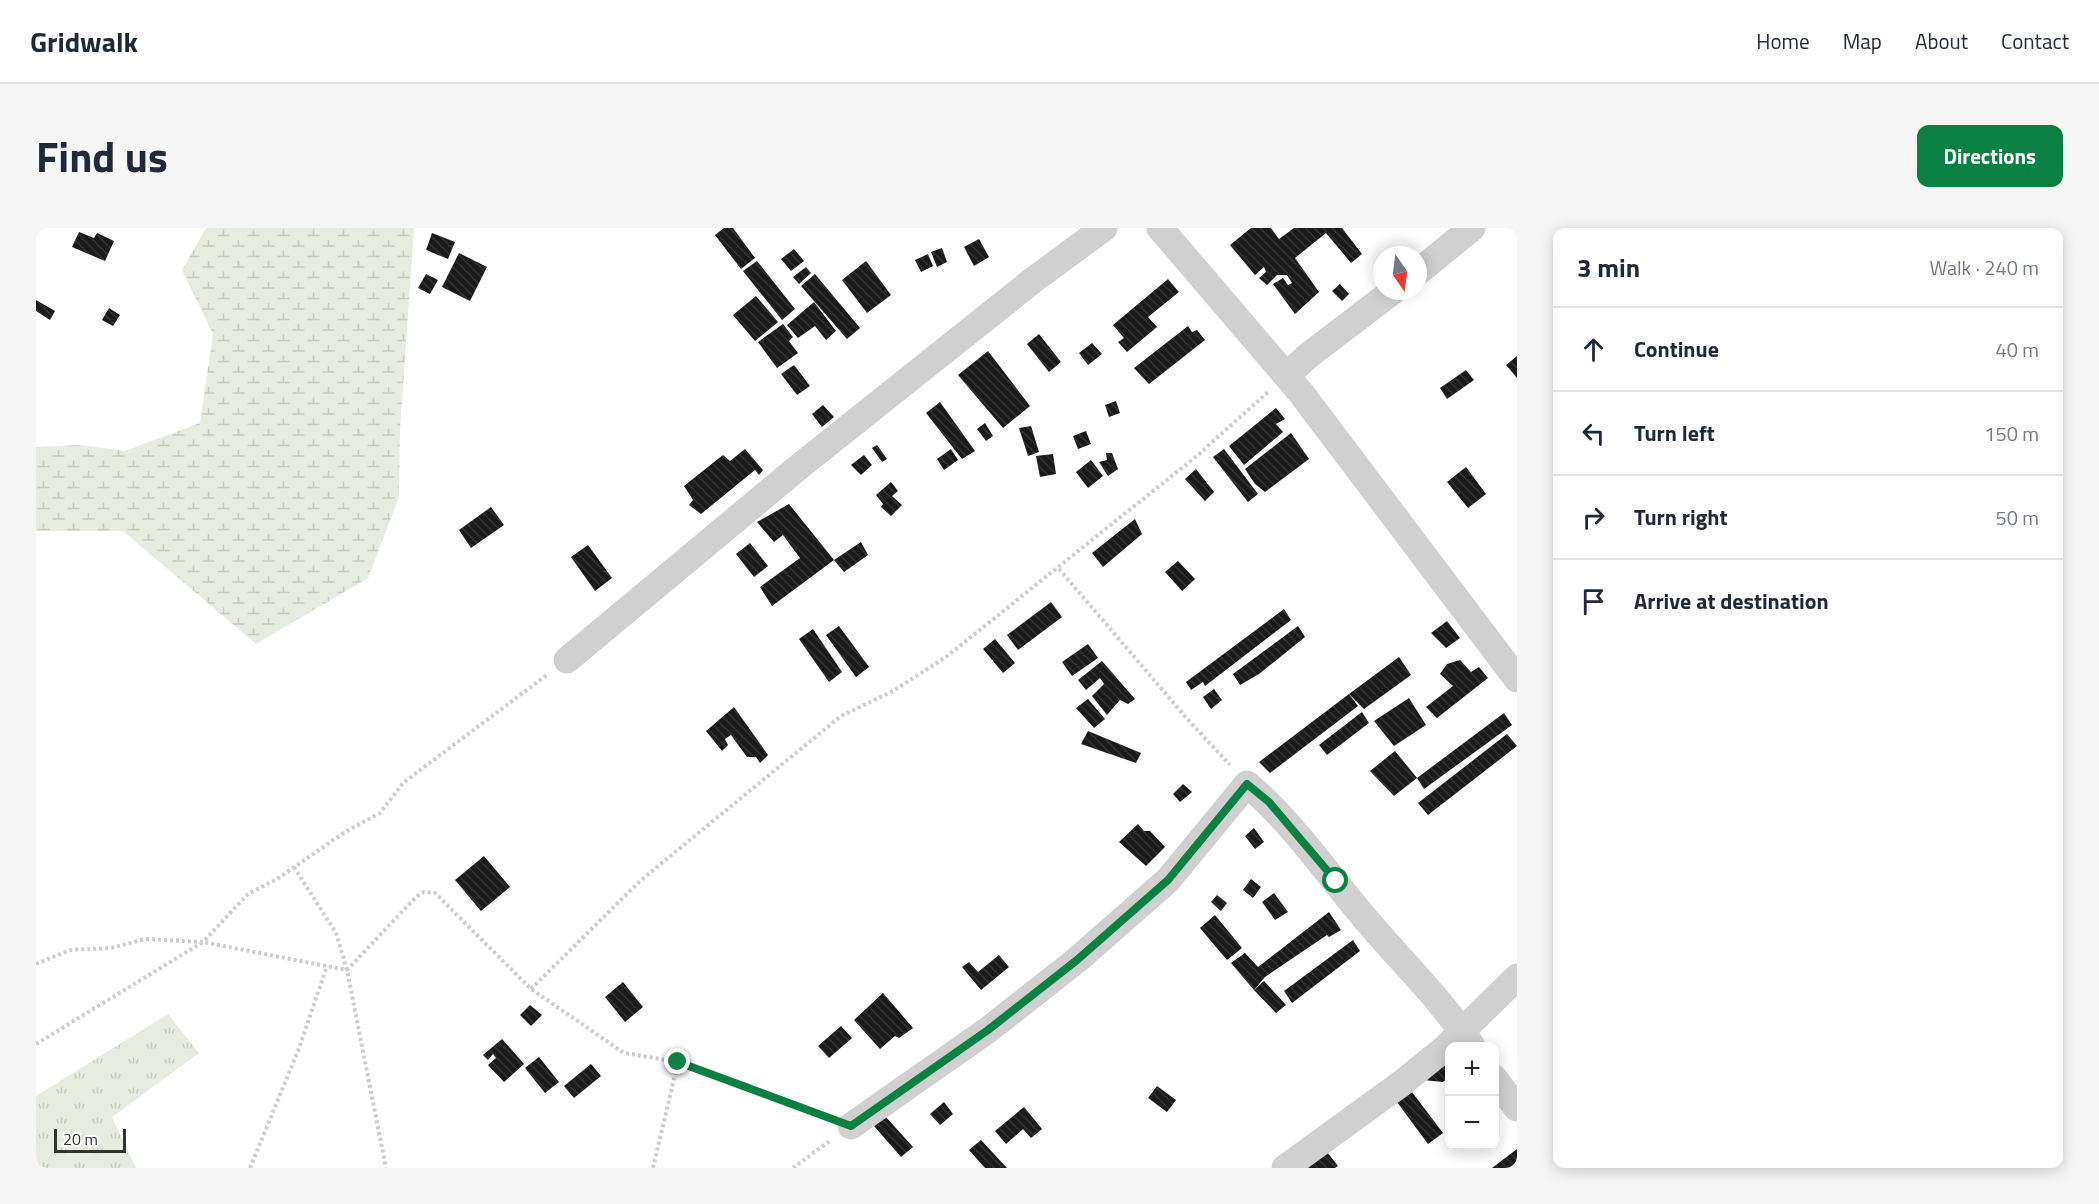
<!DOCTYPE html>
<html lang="en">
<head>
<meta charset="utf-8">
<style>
  body { margin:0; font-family:"Titillium Web",sans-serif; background:#f6f6f7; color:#1f2937 }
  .controls { position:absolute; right:18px; bottom:18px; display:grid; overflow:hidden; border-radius:12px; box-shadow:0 3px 15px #0003 }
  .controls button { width:54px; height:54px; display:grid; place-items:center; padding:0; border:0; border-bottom:2px solid #e0e1e3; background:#fff; color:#1f2937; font:30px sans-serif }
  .compass { position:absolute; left:1337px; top:18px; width:54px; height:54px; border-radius:50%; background:#fff; box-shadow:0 3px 15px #0003; rotate:166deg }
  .scale { position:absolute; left:18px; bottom:15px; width:72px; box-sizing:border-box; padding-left:6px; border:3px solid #333; border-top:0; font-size:16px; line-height:21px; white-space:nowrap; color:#333; -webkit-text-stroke:4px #fff; paint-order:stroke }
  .stop { position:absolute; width:18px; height:18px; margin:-14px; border:4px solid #0b8043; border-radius:50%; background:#fff }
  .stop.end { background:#0b8043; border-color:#fff; box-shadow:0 2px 6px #0008 }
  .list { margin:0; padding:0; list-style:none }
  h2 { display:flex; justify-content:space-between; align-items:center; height:78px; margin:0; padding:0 24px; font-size:26px }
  h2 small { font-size:20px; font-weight:400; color:#747a83 }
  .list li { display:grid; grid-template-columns:39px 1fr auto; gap:18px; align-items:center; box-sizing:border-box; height:84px; padding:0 24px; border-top:2px solid #e0e1e3 }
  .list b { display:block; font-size:22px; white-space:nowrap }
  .list em { font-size:20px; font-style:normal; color:#747a83 }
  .icon { flex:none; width:33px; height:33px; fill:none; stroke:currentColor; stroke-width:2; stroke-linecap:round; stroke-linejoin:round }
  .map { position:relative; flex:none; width:1481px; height:940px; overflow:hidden; border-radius:12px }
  header { display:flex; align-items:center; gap:36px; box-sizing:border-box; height:84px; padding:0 30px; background:#fff; border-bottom:2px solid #e0e1e3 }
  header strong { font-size:28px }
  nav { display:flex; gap:33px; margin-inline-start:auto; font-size:21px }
  .intro { display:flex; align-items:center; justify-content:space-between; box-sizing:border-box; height:144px; padding:0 36px }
  h1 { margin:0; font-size:42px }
  .button { padding:15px 27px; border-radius:12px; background:#0b8043; color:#fff; font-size:21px; font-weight:700 }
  main { display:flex; gap:36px; padding:0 36px }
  aside { flex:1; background:#fff; border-radius:12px; box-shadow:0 3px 15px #0003 }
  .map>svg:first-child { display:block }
  .grass { fill:url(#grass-tufts) }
  .wetland { fill:url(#wetland-marsh) }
  .building { fill:url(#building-back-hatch) }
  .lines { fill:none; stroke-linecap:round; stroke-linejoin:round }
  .path { stroke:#cdcdcd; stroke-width:4; stroke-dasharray:3 3; stroke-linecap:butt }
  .street { stroke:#d0d0d0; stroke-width:27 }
  .route { stroke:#0b8043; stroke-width:8 }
</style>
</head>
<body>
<header>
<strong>Gridwalk</strong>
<nav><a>Home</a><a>Map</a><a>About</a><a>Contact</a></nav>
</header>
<div class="intro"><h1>Find us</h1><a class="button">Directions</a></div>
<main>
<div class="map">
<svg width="1481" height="940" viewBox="0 0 1481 940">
  <defs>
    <pattern id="grass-tufts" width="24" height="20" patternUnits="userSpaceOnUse" patternTransform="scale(1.5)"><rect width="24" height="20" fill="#e6ecdf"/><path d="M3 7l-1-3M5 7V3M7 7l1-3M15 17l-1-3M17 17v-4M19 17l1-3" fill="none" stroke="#c6cbc0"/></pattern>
    <pattern id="wetland-marsh" width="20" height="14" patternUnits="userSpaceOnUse" patternTransform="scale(1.5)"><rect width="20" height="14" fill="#e6ecdf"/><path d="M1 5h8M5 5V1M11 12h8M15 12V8" fill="none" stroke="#c6cbc0"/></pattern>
    <pattern id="building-back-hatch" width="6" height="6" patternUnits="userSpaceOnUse" patternTransform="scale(1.5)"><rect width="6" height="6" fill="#1a1a1a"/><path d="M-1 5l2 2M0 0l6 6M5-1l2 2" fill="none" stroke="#333"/></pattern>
  </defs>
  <rect width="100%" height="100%" fill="#fff"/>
  <!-- grass -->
  <path class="grass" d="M132 786 163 825 76 889 100 940H0V868Z"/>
  <!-- wetland -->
  <path class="wetland" d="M170 0H378L364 201 363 269 332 350 220 416 87 303H0V219L46 217 89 223 164 195 177 106 146 42Z"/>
  <!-- building -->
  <g class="building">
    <path d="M688 0H697L719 30 705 41 679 7Z"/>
    <path d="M1215 0H1235L1243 11 1258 0H1306L1326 26 1315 35 1290 5 1259 30 1283 64 1259 86 1237 56 1247 50 1252 57 1256 55 1251 47H1241L1231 57 1223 50 1230 44 1228 39 1219 47 1194 17Z"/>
    <path d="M43 4 58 10 61 5 78 13 69 33 36 19Z"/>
    <path d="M396 5 419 14 412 31 390 22Z"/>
    <path d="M943 11 953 29 938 38 928 19Z"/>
    <path d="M906 20 911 34 901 39 895 24Z"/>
    <path d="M758 21 768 33 755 43 745 31Z"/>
    <path d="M423 25 451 39 434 73 406 59Z"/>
    <path d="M892 26 897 38 885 44 879 32Z"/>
    <path d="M721 33 759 81 746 92 707 43Z"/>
    <path d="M830 33 855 67 831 85 806 52Z"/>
    <path d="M770 39 775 45 763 56 757 49Z"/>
    <path d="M390 46 402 52 394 66 382 60Z"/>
    <path d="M779 46 824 100 811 111 765 58Z"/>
    <path d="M1132 51 1143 64 1112 89 1121 99 1091 124 1082 114 1088 110 1077 97Z"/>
    <path d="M1304 56 1313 66 1306 73 1296 63Z"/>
    <path d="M720 68 742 94 719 113 697 87Z"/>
    <path d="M0 72 19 83 14 92 0 83Z"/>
    <path d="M778 74 800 103 790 112 779 98 762 110 751 97Z"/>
    <path d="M73 80 84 87 77 98 66 92Z"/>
    <path d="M747 96 757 109 753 113 762 125 741 140 722 114Z"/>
    <path d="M1152 98 1156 104 1161 102 1169 112 1113 156 1098 140Z"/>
    <path d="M1003 106 1025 134 1013 144 991 116Z"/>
    <path d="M1056 115 1066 126 1052 137 1043 125Z"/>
    <path d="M952 123 994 178 967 200 922 147Z"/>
    <path d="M1481 128V150L1470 137Z"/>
    <path d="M758 137 774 158 761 167 745 146Z"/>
    <path d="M1430 142 1438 152 1411 171 1404 160Z"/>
    <path d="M1080 173 1084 185 1073 189 1069 177Z"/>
    <path d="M904 174 939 223 926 231 890 185Z"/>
    <path d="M787 177 798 189 786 199 776 186Z"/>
    <path d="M1240 180 1249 191 1240 196 1247 204 1208 237 1193 218Z"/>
    <path d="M949 195 957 208 950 213 941 201Z"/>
    <path d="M995 198 1003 224 992 228 983 200Z"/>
    <path d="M1050 203 1055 216 1042 221 1037 208Z"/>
    <path d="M1255 205 1273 231 1229 264 1219 256 1209 241Z"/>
    <path d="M841 217 851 231 846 234 836 220Z"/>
    <path d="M709 221 727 242 723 247 719 242 665 286 653 277 657 272 648 258 687 227 694 233Z"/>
    <path d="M915 221 922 232 908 242 901 231Z"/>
    <path d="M1188 221 1222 266 1212 274 1177 229Z"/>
    <path d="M1070 225H1076L1082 241 1072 248 1063 234 1071 232Z"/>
    <path d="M1017 226 1020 246 1004 249 1000 228Z"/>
    <path d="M828 227 836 237 825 247 815 237Z"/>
    <path d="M1055 232 1067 248 1052 260 1040 244Z"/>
    <path d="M1430 239 1450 266 1432 280 1411 254Z"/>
    <path d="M1160 241 1178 264 1169 273 1149 251Z"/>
    <path d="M855 254 862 263 856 268 866 277 855 288 845 279 847 276 840 267Z"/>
    <path d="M753 276 798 332 736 378 724 359 764 330 747 307 738 314 721 294Z"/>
    <path d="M455 279 468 297 435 320 423 302Z"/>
    <path d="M1099 291 1106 306 1067 339 1056 325Z"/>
    <path d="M825 314 832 327 808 344 798 332Z"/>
    <path d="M714 315 732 338 718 349 700 326Z"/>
    <path d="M552 317 576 350 559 363 535 329Z"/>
    <path d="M1142 333 1159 351 1146 363 1129 344Z"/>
    <path d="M1015 374 1026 389 982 422 971 407Z"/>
    <path d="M1248 381 1255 392 1169 458 1167 454 1155 462 1150 454Z"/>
    <path d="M1411 393 1424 410 1410 420 1395 405Z"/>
    <path d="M803 398 833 439 820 449 790 407Z"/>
    <path d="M1262 398 1269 409 1223 446 1204 457 1197 446Z"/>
    <path d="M777 401 806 444 793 454 763 411Z"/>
    <path d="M959 411 979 435 967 445 947 421Z"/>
    <path d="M1052 416 1062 430 1036 448 1026 434Z"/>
    <path d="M1363 429 1375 447 1328 481 1313 466Z"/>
    <path d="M1424 432 1435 444 1443 439 1452 450 1401 490 1390 479 1417 458 1404 446 1411 436Z"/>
    <path d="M1066 433 1099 471 1092 476 1084 472 1071 487 1056 468 1068 456 1064 450 1050 462 1042 452Z"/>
    <path d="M1178 461 1186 472 1175 481 1167 469Z"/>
    <path d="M1313 466 1322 478 1234 545 1223 534Z"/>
    <path d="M1373 470 1390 497 1358 518 1338 493Z"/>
    <path d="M1052 471 1069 491 1058 500 1040 480Z"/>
    <path d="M698 479 732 527 724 535 720 529H711L695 507 689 511 692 517 686 523 670 503Z"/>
    <path d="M1326 484 1333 495 1291 527 1283 517Z"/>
    <path d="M1468 485 1476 497 1388 561 1381 550Z"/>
    <path d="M1052 503 1105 525 1100 535 1045 516Z"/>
    <path d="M1471 506 1481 518 1392 587 1382 575Z"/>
    <path d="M1359 523 1381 550 1358 568 1334 543Z"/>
    <path d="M1147 556 1156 564 1144 574 1137 566Z"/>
    <path d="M1102 596 1108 603H1114L1129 619 1110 638 1083 614Z"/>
    <path d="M1218 600 1228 614 1219 621 1209 608Z"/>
    <path d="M448 628 474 659 445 683 419 652Z"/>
    <path d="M1215 651 1225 659 1217 670 1207 662Z"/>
    <path d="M1238 665 1252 684 1239 692 1226 674Z"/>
    <path d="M1181 667 1191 675 1185 683 1175 674Z"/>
    <path d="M1293 684 1305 702 1293 709 1291 707 1229 749 1218 762 1195 735 1209 725 1222 739Z"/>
    <path d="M1179 687 1206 720 1191 732 1164 700Z"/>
    <path d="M1317 712 1324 723 1256 775 1248 763Z"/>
    <path d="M963 727 973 739 945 762 926 739 933 734 942 744Z"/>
    <path d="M1228 753 1250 777 1240 785 1218 762Z"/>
    <path d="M587 754 607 779 589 794 569 769Z"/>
    <path d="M847 765 877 800 863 810 859 808 844 821 818 792Z"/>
    <path d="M494 777 506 787 495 798 484 787Z"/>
    <path d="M805 798 816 810 793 830 782 818Z"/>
    <path d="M466 811 488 836 468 854 452 837 460 830 457 826 452 832 447 827Z"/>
    <path d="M503 829 523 854 509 865 489 840Z"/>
    <path d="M1413 833V849L1407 854 1387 852Z"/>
    <path d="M555 836 565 848 538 870 528 858Z"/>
    <path d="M1121 858 1140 872 1131 884 1112 870Z"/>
    <path d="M1376 864 1407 905 1392 916 1361 874Z"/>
    <path d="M908 874 917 886 904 897 894 886Z"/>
    <path d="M988 879 1006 901 995 910 987 901 970 916 959 903Z"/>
    <path d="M849 888 877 919 865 929 838 898Z"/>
    <path d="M945 912 971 940H949L933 922Z"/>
    <path d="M1481 921V940H1456Z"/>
    <path d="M1291 924 1302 938 1299 940H1269Z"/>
  </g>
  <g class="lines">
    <!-- path -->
    <g class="path">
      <path d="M1023 341 1153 493 1194 537"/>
      <path d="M258 639 300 705 311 742 350 940"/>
      <path d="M0 736 34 722 75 720 109 711 167 714 212 666 241 651 309 604 344 585 367 555 512 446"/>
      <path d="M495 761 604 653 805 488 857 463 910 429 1162 227 1233 163"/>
      <path d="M0 816 167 714 311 742 381 668 388 664 399 665 495 761 588 825 642 834 792 889"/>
      <path d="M214 940 262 823 291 738"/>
      <path d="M617 940 642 834"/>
      <path d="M757 940 795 912"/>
    </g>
    <!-- street -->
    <g class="street">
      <path d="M1124 0 1265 165 1481 451"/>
      <path d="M1382 44 1436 0"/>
      <path d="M1251 147 1273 127 1357 63"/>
      <path d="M531 432 764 238 996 53 1068 0"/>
      <path d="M1458 850 1481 880"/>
      <path d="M815 898 952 802 1041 732 1132 652 1211 556C1256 594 1289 643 1327 688 1363 731 1405 771 1436 818"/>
      <path d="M1249 940 1366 855 1408 821 1481 749"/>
    </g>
  </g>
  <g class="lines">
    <!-- route -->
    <path class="route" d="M642 834 815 898 952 802 1041 732 1132 652 1211 556 1233 574 1300 653"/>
  </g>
</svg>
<div class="controls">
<button>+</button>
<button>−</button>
</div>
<svg class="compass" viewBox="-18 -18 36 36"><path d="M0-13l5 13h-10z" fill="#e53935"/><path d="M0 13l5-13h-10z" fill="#747a83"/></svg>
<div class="scale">20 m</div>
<div class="stop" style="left:1300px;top:653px"></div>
<div class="stop end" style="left:642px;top:834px"></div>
</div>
<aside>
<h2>3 min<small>Walk · 240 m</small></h2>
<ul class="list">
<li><svg class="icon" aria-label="ahead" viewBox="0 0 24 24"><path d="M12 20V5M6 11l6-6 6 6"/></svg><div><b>Continue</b></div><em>40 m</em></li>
<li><svg class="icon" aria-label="left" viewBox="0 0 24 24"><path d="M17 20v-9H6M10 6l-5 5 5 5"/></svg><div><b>Turn left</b></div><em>150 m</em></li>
<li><svg class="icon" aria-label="right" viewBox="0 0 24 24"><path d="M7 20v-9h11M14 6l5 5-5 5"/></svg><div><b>Turn right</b></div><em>50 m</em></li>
<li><svg class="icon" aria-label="arrive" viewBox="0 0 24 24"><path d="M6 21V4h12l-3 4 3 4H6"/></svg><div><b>Arrive at destination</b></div></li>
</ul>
</aside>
</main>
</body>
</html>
